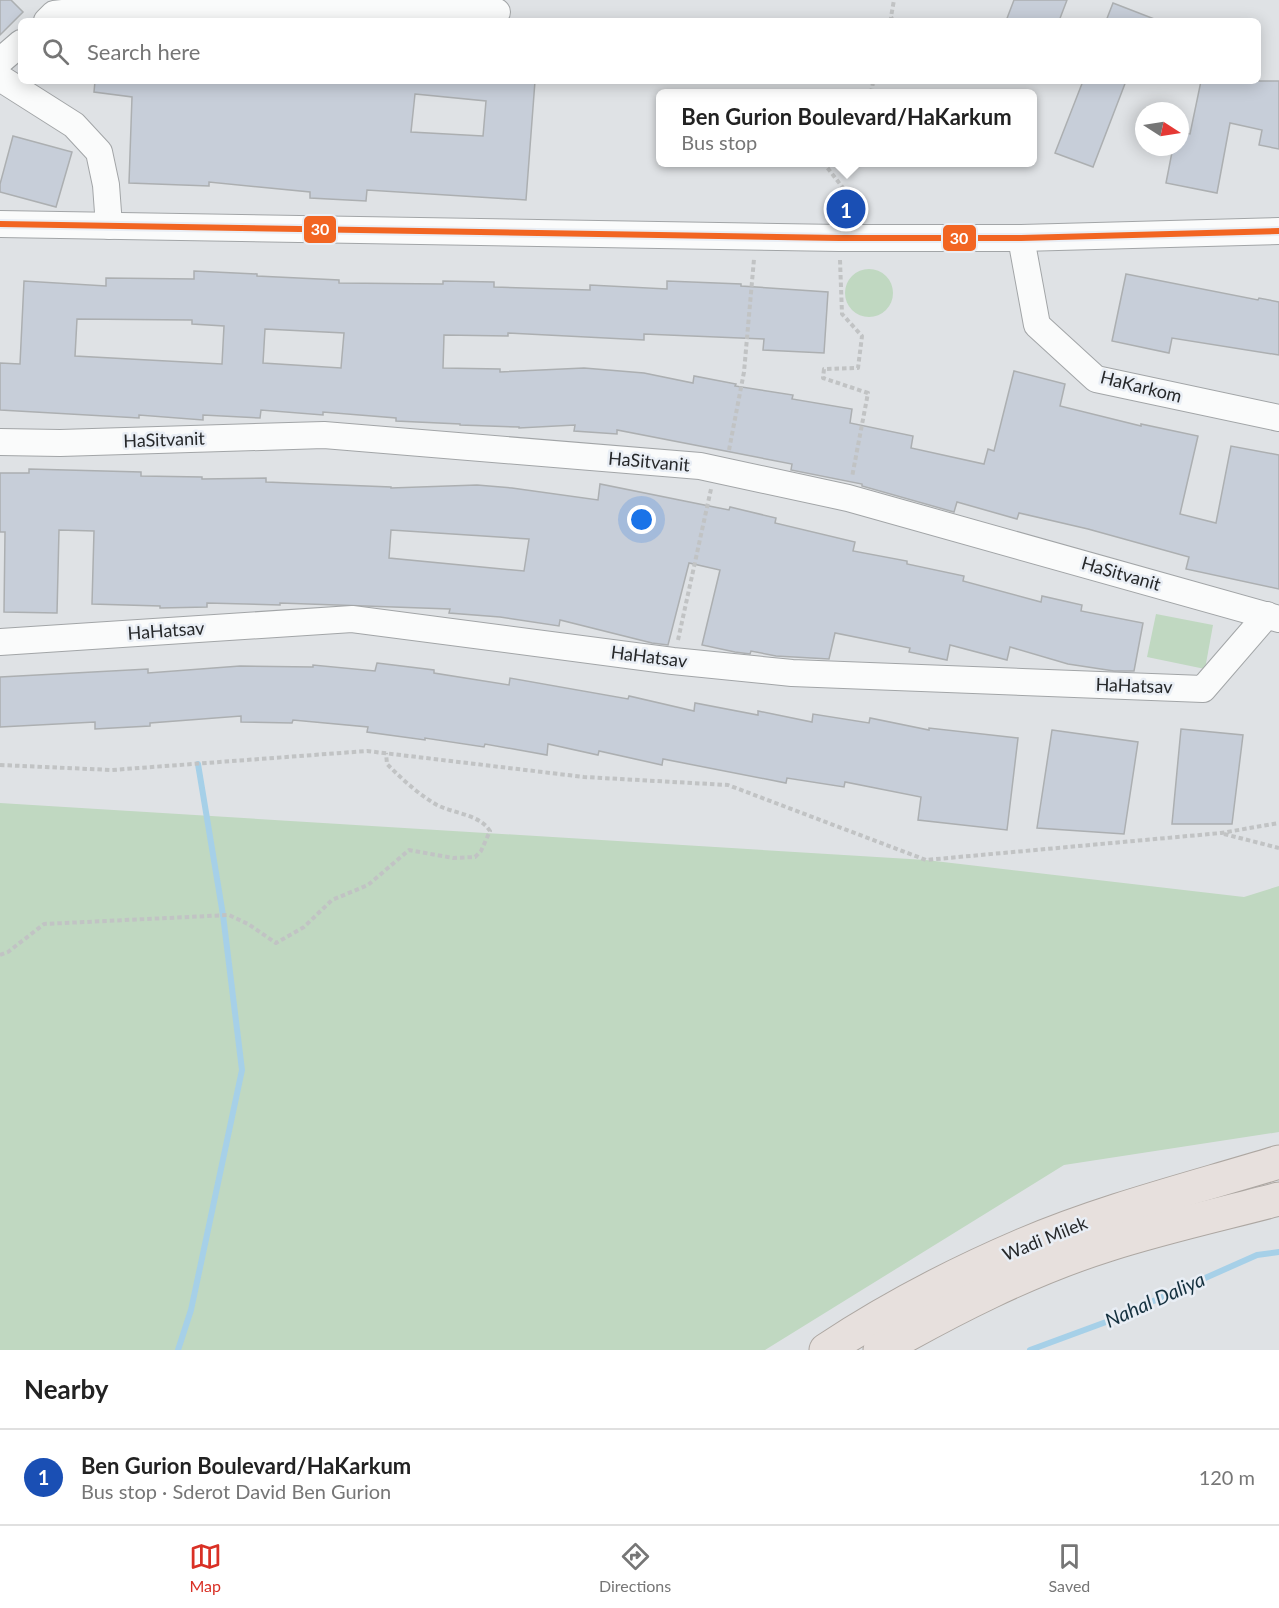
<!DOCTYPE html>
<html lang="en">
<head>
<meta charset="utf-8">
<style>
  body { margin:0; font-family:Lato,sans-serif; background:#f6f6f6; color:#222 }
  .compass { position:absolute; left:1135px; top:102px; width:54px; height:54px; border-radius:50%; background:#fff; box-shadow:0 3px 15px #0003; rotate:102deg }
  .you { position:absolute; left:642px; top:520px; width:21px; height:21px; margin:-15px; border:4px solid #fff; border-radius:50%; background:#1a73e8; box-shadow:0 0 0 9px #1a73e833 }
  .badge { display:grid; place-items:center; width:39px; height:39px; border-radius:50%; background:#d93025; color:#fff; font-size:20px; font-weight:700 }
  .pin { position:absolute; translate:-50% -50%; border:3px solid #fff; box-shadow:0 2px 6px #0006 }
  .popup { position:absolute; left:656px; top:89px; width:381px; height:78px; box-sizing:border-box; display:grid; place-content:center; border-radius:9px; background:#fff; filter:drop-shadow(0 2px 4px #0005); font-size:20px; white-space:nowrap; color:#767676 }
  .popup b { font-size:22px; color:#222 }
  .popup::after { content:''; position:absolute; left:50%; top:100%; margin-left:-12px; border:12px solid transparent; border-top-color:#fff }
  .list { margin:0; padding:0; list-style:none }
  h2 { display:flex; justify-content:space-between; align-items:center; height:78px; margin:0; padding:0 24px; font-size:26px }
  h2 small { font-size:20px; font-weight:400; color:#767676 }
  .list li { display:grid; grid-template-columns:39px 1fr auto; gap:18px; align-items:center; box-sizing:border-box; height:96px; padding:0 24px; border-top:2px solid #e0e0e0 }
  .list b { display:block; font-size:22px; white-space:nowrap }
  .list p { margin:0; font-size:20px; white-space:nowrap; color:#767676 }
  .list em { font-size:20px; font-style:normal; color:#767676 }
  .icon { flex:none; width:33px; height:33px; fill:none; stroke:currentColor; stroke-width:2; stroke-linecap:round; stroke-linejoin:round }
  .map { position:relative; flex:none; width:1279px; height:1350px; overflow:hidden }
  .search { position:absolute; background:#fff; box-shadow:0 3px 15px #0003; left:18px; right:18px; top:18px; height:66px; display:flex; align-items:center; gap:15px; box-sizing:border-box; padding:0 21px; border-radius:9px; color:#767676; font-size:22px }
  .sheet { height:174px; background:#fff }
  nav { display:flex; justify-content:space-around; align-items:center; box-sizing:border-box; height:84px; border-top:2px solid #e0e0e0; background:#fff; font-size:16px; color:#767676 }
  nav a { display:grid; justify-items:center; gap:3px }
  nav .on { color:#d93025 }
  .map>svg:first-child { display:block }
  .green { fill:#c0d8c1 }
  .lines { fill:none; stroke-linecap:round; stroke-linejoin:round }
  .stream { stroke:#a6d0e8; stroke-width:6 }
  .building { fill:#c7ced9; stroke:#acafb1; stroke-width:1.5; fill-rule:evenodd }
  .minor-casing { stroke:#a2a5a7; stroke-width:28 }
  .trunk-casing { stroke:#ada7a2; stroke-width:35 }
  .path { stroke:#c1c3c4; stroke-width:4; stroke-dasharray:4.5 3; stroke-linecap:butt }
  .minor { stroke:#fafbfb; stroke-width:26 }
  .trunk { stroke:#e7e0dd; stroke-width:33 }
  .bus-1-casing { stroke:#e9eef5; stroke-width:10 }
  .bus-1 { stroke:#f26522; stroke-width:6 }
  .labels { text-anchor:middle; stroke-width:5; stroke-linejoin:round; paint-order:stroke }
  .street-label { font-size:18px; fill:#26282a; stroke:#e9eef5 }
  .water-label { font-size:20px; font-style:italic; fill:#14303e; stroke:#e9eef5 }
  .line-badge { stroke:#e9eef5; stroke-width:2 }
  .badge-label { font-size:16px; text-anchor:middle; font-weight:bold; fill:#fff }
</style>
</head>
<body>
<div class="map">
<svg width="1279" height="1350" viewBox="0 0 1279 1350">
  <rect width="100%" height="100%" fill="#dfe2e5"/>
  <!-- green -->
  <g class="green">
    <circle cx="869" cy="293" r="24"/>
    <path d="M1156 614 1213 625 1205 669 1147 657Z"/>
    <path d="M0 803 926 860 1244 897 1279 886V1132L1064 1165 765 1350H0Z"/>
  </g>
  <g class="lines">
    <!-- stream -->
    <g class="stream">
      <path d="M178 1350 191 1310 242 1070 223 915 198 764"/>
      <path d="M1030 1350 1106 1322 1257 1255 1279 1252"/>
    </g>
  </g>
  <!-- building -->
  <g class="building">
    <path d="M0 0H11L23 12 0 35Z"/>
    <path d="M1014 0H1067L1059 21H1006Z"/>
    <path d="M1113 3 1157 20V21H1106Z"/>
    <path d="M95 81H535L526 200 367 190 366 201 310 198V192L209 182V186L129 183 132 97 94 92ZM415 94 486 101 483 136 411 132Z"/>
    <path d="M1083 81H1126L1093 167 1055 153Z"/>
    <path d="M1201 81H1279V149L1259 145 1262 130 1230 123 1217 193 1166 183 1173 147H1180V133L1190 134Z"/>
    <path d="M13 136 72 152 56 207 0 192V184Z"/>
    <path d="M194 271 257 274V276L339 280V283L443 284V281L494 282V287L590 290V285L667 289V281L741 284V286L828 292 824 353 763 350 764 339 644 334V340L508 333V336L444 335 443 368 500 369V372L584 368 644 373 693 383 694 376 736 384 735 386 793 395 792 399 852 409 850 423 913 436 911 448 984 464 988 449 994 451 1014 371 1065 384 1060 406 1141 426V424L1198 436 1180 514 1216 523 1231 446 1279 455V589L1186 569 1189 557 1088 529 1019 513 1017 519 957 502 954 512 862 486V484L791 470 792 464 617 430V434L574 431 575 425 519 428V427L460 425V424L396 421V418L323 412V415L261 410 260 418 203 415V420L139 415V418L0 410V363L20 364 24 281 106 286V278L194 279ZM77 319 192 320V324L224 326 222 364 75 356ZM265 329 344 333 341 368 263 363Z"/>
    <path d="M1126 274 1258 300 1259 298 1279 302V355L1172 338 1169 353 1112 341Z"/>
    <path d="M29 469 141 472V476L202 477V479L266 478V482L391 487V488L477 485 512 488 598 500 600 484 729 510 730 507 776 518 775 523 855 542 853 551 907 561V564L964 576 963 581 1041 602 1042 596 1082 605 1081 611 1143 623 1134 671H1114L1068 664 1010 647 1007 660 950 645 947 660 909 652 910 648 835 633 829 659 776 656 751 651 750 654 735 652 702 645 720 570 689 563 668 645 652 643 560 620 559 626 500 617 449 613 450 609 280 603V605L207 603V607L160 608V606L92 604 94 531 59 530 57 613 4 612 5 532H0V473H29ZM391 530 529 539 524 571 389 558Z"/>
    <path d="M377 663 434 670V673L509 685 510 678 628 699 629 696 694 711 695 703 758 715V711L812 722 813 714 869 723 870 718 929 730V728L1018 738 1007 830 918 820 921 797 845 782 844 787 787 778 786 783 663 759 662 765 599 751 598 755 548 744 547 755 485 744 484 747 425 738V740L367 732 368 727 293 720 292 723 241 722V716L150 723V726L95 729V722L0 727V677L148 669V673L240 666 313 667V665L375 671Z"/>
    <path d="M1181 729 1243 735 1232 824H1172Z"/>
    <path d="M1052 730 1138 742 1124 834 1037 828Z"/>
  </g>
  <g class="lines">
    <defs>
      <g id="minor">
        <path d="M47 21 54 14 95 9 497 12"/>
        <path d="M0 61 21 43"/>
        <path d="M0 78 74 125 99 152 106 185 109 226"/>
        <path d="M0 224 839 238H1021L1279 231"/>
        <path d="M1021 238 1037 325 1096 379 1279 418"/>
        <path d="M0 442 60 443 324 435 700 466 848 498 1279 619"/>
        <path d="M0 642 352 619 673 661 792 673 1203 689 1267 615"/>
      </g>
      <g id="trunk">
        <path d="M826 1350C888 1309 955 1274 1023 1245 1105 1210 1194 1188 1279 1162"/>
        <path d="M880 1350C952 1309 1028 1270 1107 1245 1163 1227 1222 1214 1279 1199"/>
      </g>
    </defs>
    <!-- minor casing -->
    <use href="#minor" class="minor-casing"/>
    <!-- trunk casing -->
    <use href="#trunk" class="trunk-casing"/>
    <!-- path -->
    <g class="path">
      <path d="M893 21 891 17 894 0"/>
      <path d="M862 94 872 90 873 81"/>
      <path d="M823 162 843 188 853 217"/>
      <path d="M840 260 842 314 862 336 858 368 824 369 823 378 868 393 852 477"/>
      <path d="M729 450 744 372 754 259"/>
      <path d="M678 640 711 489"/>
      <path d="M0 765 112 770 367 751 584 777 728 785 926 860 1221 833 1279 823"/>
      <path d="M1224 834 1279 848"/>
      <path d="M0 955 8 952 44 924 229 915 248 924 276 943 304 927 332 900 368 885 409 850 453 858 475 857 481 851 490 831C479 814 455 814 437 805 418 794 402 779 387 764L386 753"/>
    </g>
    <!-- minor -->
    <use href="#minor" class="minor"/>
    <!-- trunk -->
    <use href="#trunk" class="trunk"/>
    <defs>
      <path id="bus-1" d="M0 224 839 238H1021L1279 231"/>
    </defs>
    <!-- bus-1 casing -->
    <use href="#bus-1" class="bus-1-casing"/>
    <!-- bus-1 -->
    <use href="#bus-1" class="bus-1"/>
  </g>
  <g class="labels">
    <!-- street labels -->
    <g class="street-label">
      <text transform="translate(1141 387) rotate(14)" y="6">HaKarkom</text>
      <text transform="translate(164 440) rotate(-2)" y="6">HaSitvanit</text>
      <text transform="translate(649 462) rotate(5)" y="6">HaSitvanit</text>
      <text transform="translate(1121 574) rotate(16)" y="6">HaSitvanit</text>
      <text transform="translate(166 631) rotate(-4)" y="6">HaHatsav</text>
      <text transform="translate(649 657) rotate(7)" y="6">HaHatsav</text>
      <text transform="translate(1134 686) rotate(2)" y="6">HaHatsav</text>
      <text transform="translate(1045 1239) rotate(-22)" y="6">Wadi Milek</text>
    </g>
    <!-- water labels -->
    <g class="water-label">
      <text transform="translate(1155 1300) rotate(-24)" y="7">Nahal Daliya</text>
    </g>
  </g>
  <g class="line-badge">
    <rect x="303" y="215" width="34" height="29" rx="6" fill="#f26522"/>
    <rect x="942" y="224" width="35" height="28" rx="6" fill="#f26522"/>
  </g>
  <g class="badge-label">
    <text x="320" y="235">30</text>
    <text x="959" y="244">30</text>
  </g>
</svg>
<svg class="compass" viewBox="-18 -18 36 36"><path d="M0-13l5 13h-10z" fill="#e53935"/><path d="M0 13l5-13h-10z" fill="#767676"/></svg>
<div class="you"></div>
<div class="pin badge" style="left:846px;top:209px;background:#1a4fb4">1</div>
<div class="popup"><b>Ben Gurion Boulevard/HaKarkum</b>Bus stop</div>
<div class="search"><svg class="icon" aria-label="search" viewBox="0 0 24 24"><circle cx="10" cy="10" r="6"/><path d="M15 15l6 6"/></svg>Search here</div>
</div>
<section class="sheet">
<h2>Nearby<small></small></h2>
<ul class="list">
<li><span class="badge" style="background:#1a4fb4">1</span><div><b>Ben Gurion Boulevard/HaKarkum</b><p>Bus stop · Sderot David Ben Gurion</p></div><em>120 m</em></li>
</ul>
</section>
<nav>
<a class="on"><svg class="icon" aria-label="map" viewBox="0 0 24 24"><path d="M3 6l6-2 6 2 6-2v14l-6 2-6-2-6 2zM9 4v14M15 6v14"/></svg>Map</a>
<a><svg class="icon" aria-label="directions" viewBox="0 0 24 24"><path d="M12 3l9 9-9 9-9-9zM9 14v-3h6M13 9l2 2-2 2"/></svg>Directions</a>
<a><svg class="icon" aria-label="saved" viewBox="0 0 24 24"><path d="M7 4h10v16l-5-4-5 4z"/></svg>Saved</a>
</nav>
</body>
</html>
